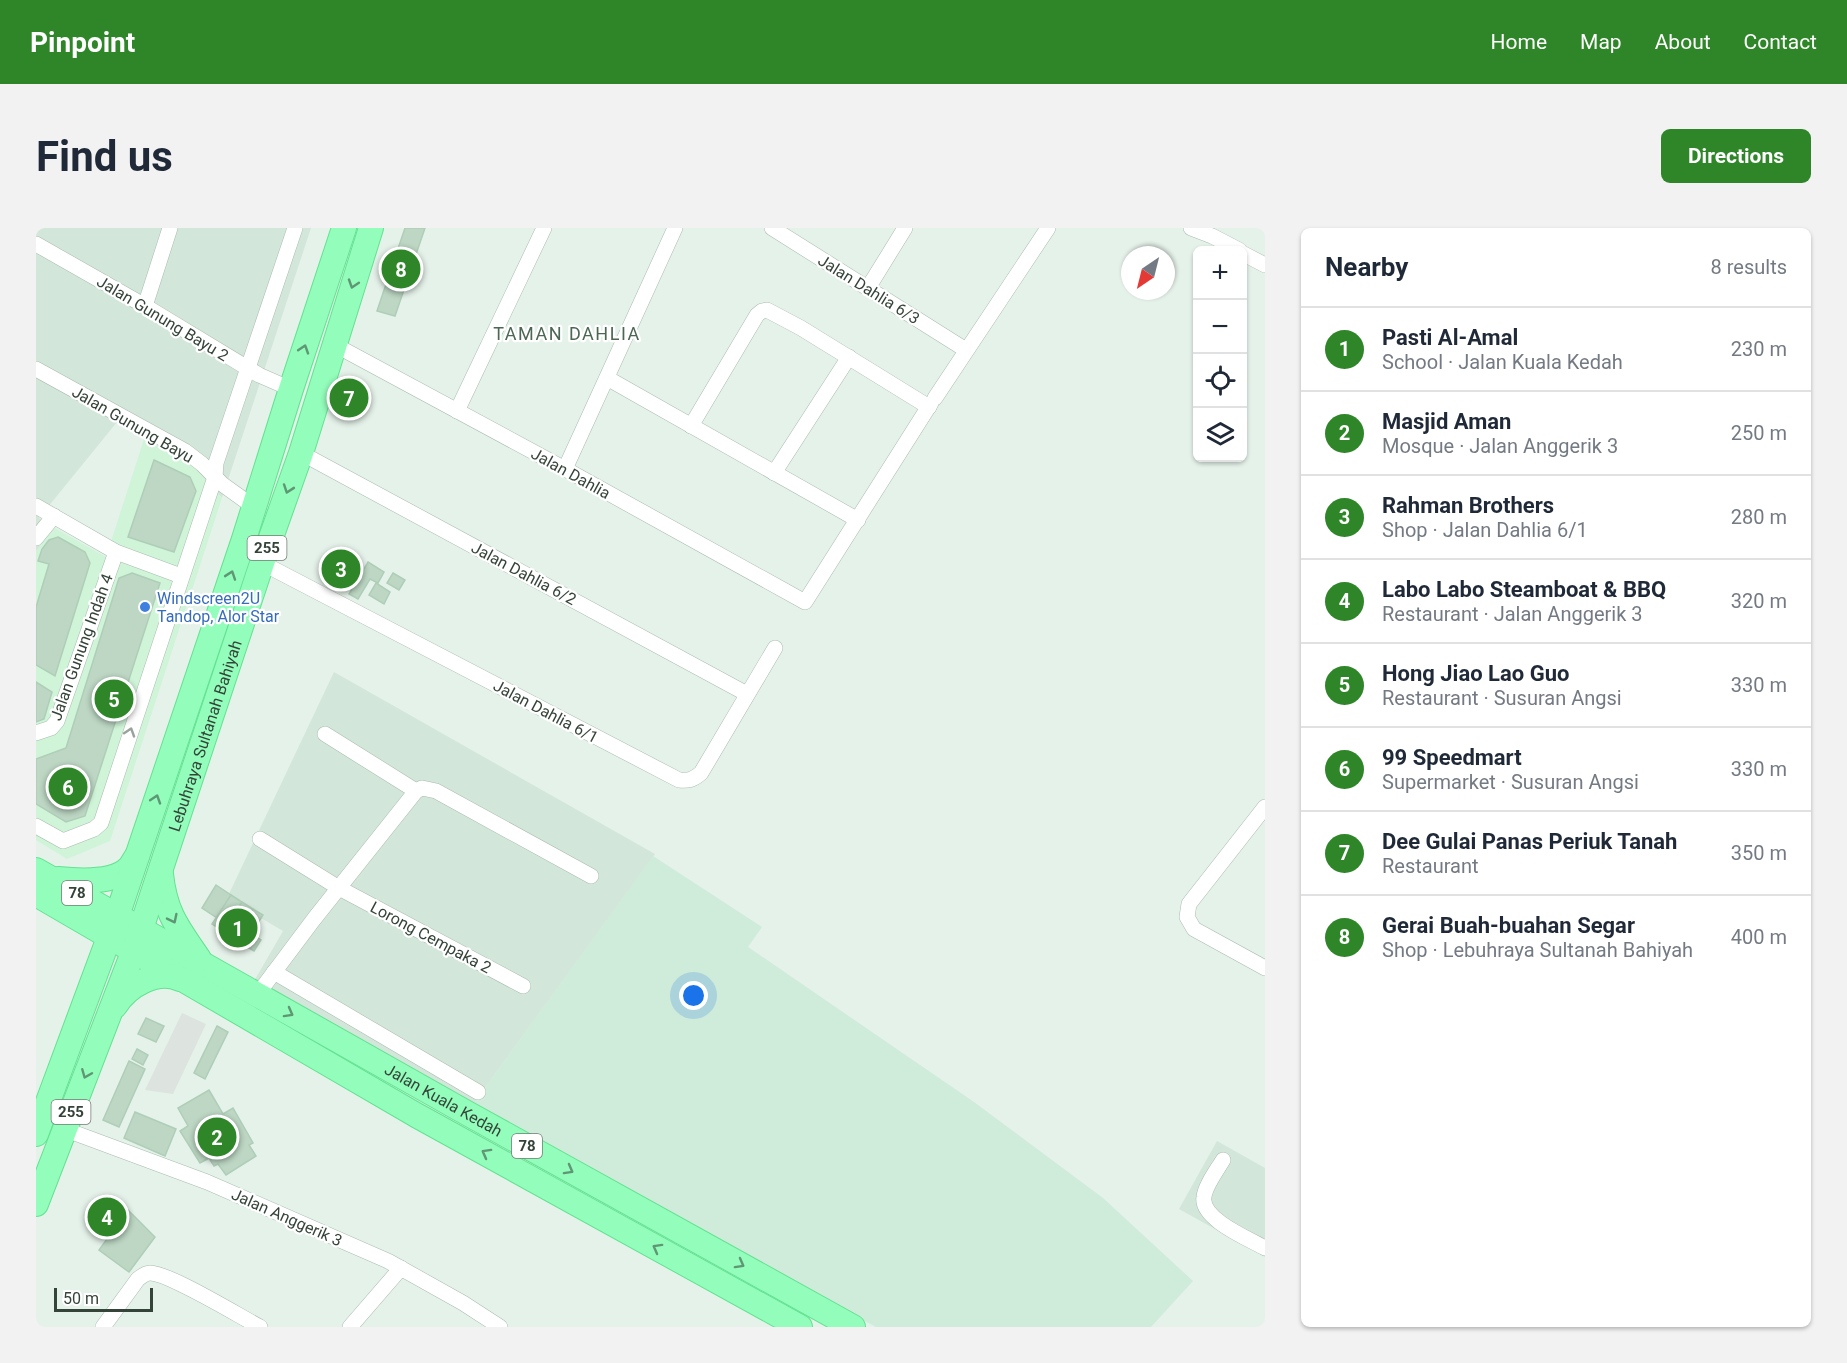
<!DOCTYPE html>
<html lang="en">
<head>
<meta charset="utf-8">
<style>
  body { margin:0; font-family:Roboto,sans-serif; background:#f2f2f3; color:#1f2937 }
  .controls { position:absolute; right:18px; top:18px; display:grid; overflow:hidden; border-radius:9px; box-shadow:0 2px 4px #0004 }
  .controls button { width:54px; height:54px; display:grid; place-items:center; padding:0; border:0; border-bottom:2px solid #e0e1e3; background:#fff; color:#1f2937; font:30px sans-serif }
  .compass { position:absolute; left:1085px; top:18px; width:54px; height:54px; border-radius:50%; background:#fff; box-shadow:0 2px 4px #0004; rotate:215deg }
  .scale { position:absolute; left:18px; bottom:15px; width:99px; box-sizing:border-box; padding-left:6px; border:3px solid #354439; border-top:0; font-size:16px; line-height:21px; white-space:nowrap; color:#354439; -webkit-text-stroke:4px #fff; paint-order:stroke }
  .you { position:absolute; left:658px; top:768px; width:21px; height:21px; margin:-15px; border:4px solid #fff; border-radius:50%; background:#1a73e8; box-shadow:0 0 0 9px #1a73e833 }
  .badge { display:grid; place-items:center; width:39px; height:39px; border-radius:50%; background:#2f8629; color:#fff; font-size:20px; font-weight:700 }
  .pin { position:absolute; translate:-50% -50%; border:3px solid #fff; box-shadow:0 2px 6px #0006 }
  .list { margin:0; padding:0; list-style:none }
  h2 { display:flex; justify-content:space-between; align-items:center; height:78px; margin:0; padding:0 24px; font-size:26px }
  h2 small { font-size:20px; font-weight:400; color:#747a83 }
  .list li { display:grid; grid-template-columns:39px 1fr auto; gap:18px; align-items:center; box-sizing:border-box; height:84px; padding:0 24px; border-top:2px solid #e0e1e3 }
  .list b { display:block; font-size:22px; white-space:nowrap }
  .list p { margin:0; font-size:20px; white-space:nowrap; color:#747a83 }
  .list em { font-size:20px; font-style:normal; color:#747a83 }
  .icon { flex:none; width:33px; height:33px; fill:none; stroke:currentColor; stroke-width:2; stroke-linecap:round; stroke-linejoin:round }
  .map { position:relative; flex:none; width:1229px; height:1099px; overflow:hidden; border-radius:9px }
  header { display:flex; align-items:center; gap:36px; box-sizing:border-box; height:84px; padding:0 30px; background:#2f8629; color:#fff }
  header strong { font-size:28px }
  nav { display:flex; gap:33px; margin-inline-start:auto; font-size:21px }
  .intro { display:flex; align-items:center; justify-content:space-between; box-sizing:border-box; height:144px; padding:0 36px }
  h1 { margin:0; font-size:42px }
  .button { padding:15px 27px; border-radius:9px; background:#2f8629; color:#fff; font-size:21px; font-weight:700 }
  main { display:flex; gap:36px; padding:0 36px }
  aside { flex:1; background:#fff; border-radius:9px; box-shadow:0 2px 4px #0004 }
  .map>svg:first-child { display:block }
  .residential { fill:#d3e6da }
  .commercial { fill:#d0f4d8 }
  .education { fill:#cfebda }
  .parking { fill:#dde3df }
  .building { fill:#bdd7c4; stroke:#aeceb7; stroke-width:1.5 }
  .lines { fill:none; stroke-linecap:round; stroke-linejoin:round }
  .street-casing { stroke:#a8bdaf; stroke-width:16 }
  .primary-casing { stroke:#63e291; stroke-width:26 }
  .street { stroke:#fff; stroke-width:15 }
  .primary { stroke:#93fdbb; stroke-width:24 }
  .oneway { stroke:#5f9774 }
  .oneway2 { stroke:#9aa29c }
  .shop-dot { fill:#3f7fe0; stroke:#fff; stroke-width:2 }
  .labels { text-anchor:middle; stroke-width:4.5; stroke-linejoin:round; paint-order:stroke }
  .shield { fill:#fff; stroke:#727c74; stroke-width:1.5 }
  .shield-label { font-size:15px; font-weight:bold; fill:#354439 }
  .street-label { font-size:16px; fill:#354439; stroke:#fff }
  .shop-label { font-size:16px; fill:#366cbe; stroke:#fff; text-anchor:start }
  .neighbourhood-label { font-size:18px; letter-spacing:1.5px; fill:#4c6753; stroke:#fff }
</style>
</head>
<body>
<header>
<strong>Pinpoint</strong>
<nav><a>Home</a><a>Map</a><a>About</a><a>Contact</a></nav>
</header>
<div class="intro"><h1>Find us</h1><a class="button">Directions</a></div>
<main>
<div class="map">
<svg width="1229" height="1099" viewBox="0 0 1229 1099">
  <rect width="100%" height="100%" fill="#e5f2ea"/>
  <!-- residential -->
  <g class="residential">
    <path d="M0 0H275L186 270 151 231 81 194 3 290 19 300 0 323Z"/>
    <path d="M298 444 619 626 433 882 217 755 247 703 191 670Z"/>
    <path d="M1181 913 1229 940V1029L1143 981Z"/>
  </g>
  <!-- commercial -->
  <path class="commercial" d="M109 208 151 231 186 270 74 613 31 631 0 612V323L19 300 70 329Z"/>
  <!-- education -->
  <path class="education" d="M617 628 726 699 712 719 938 874 1067 970 1157 1053 1115 1099H840L433 882Z"/>
  <!-- parking -->
  <path class="parking" d="M146 785 170 796 137 866 109 862Z"/>
  <!-- building -->
  <g class="building">
    <path d="M369 0H389L359 88 341 83Z"/>
    <path d="M118 232 154 249 160 263 138 324 92 309Z"/>
    <path d="M22 309 49 324 54 335 19 448 0 437V379L13 336 2 333 6 321 13 312Z"/>
    <path d="M332 334 348 344 342 355 334 351 322 371 313 366Z"/>
    <path d="M96 345 124 355 49 588 30 594 0 576V531L30 520 83 350Z"/>
    <path d="M357 345 369 352 363 362 351 355Z"/>
    <path d="M340 355 354 364 348 376 333 367Z"/>
    <path d="M0 454 16 464 8 491 0 494Z"/>
    <path d="M180 657 195 667 181 690 166 680Z"/>
    <path d="M195 667 206 674 187 703 176 696Z"/>
    <path d="M206 674 217 681 198 710 187 703Z"/>
    <path d="M217 681 227 687 208 717 198 710Z"/>
    <path d="M215 705 225 712 218 723 208 717Z"/>
    <path d="M110 790 128 798 120 814 102 806Z"/>
    <path d="M181 798 192 804 169 851 158 845Z"/>
    <path d="M101 821 112 827 107 837 96 831Z"/>
    <path d="M93 833 109 841 83 899 67 892Z"/>
    <path d="M173 862 187 886 197 880 217 915 213 917 220 928 190 947 182 936 178 938 173 930 164 935 144 903 152 898 142 880Z"/>
    <path d="M99 884 140 901 129 928 88 910Z"/>
    <path d="M92 982 119 1009 93 1044 63 1022Z"/>
  </g>
  <g class="lines">
    <defs>
      <g id="street">
        <path d="M736 0 930 122"/>
        <path d="M1155 0 1176 8 1203 22"/>
        <path d="M0 16 109 78 223 147 255 161"/>
        <path d="M1206 25 1229 37"/>
        <path d="M832 60 869 0"/>
        <path d="M109 78 134 0"/>
        <path d="M299 117 529 241 769 374 895 175"/>
        <path d="M0 141 149 223 166 236 186 256 218 279"/>
        <path d="M571 150 822 292"/>
        <path d="M899 170 1012 0"/>
        <path d="M421 183 508 0"/>
        <path d="M655 198 721 87 726 83 731 82 765 100 893 179"/>
        <path d="M265 225 711 466"/>
        <path d="M529 241 639 0"/>
        <path d="M738 245 813 129"/>
        <path d="M0 278 80 324 145 348"/>
        <path d="M0 310 18 288"/>
        <path d="M226 335 643 552C652 553 657 552 665 545L739 420"/>
        <path d="M0 505 15 500 21 493 80 324"/>
        <path d="M289 506 380 563"/>
        <path d="M1229 579 1153 676 1151 689 1158 701 1229 740"/>
        <path d="M0 598 27 613 58 601 65 595 179 249 180 235 259 0"/>
        <path d="M224 611 303 660 487 758"/>
        <path d="M238 744 442 864"/>
        <path d="M221 767 278 691 380 563 386 560 400 563 555 648"/>
        <path d="M28 901 171 954 352 1033 427 1075 464 1099"/>
        <path d="M1187 932C1181 942 1169 958 1168 969 1164 991 1213 1011 1229 1020"/>
        <path d="M67 1099 102 1051C105 1049 109 1045 114 1045 133 1045 203 1088 224 1099"/>
        <path d="M314 1099 365 1040"/>
      </g>
      <g id="primary">
        <path id="s1" d="M0 642 429 884 817 1099"/>
        <path d="M125 646C129 685 142 700 163 731"/>
        <path d="M22 651C42 653 77 656 93 640 96 637 98 632 101 628"/>
        <path d="M0 666 380 887 764 1099"/>
        <path d="M79 778C92 757 121 741 144 751"/>
        <path d="M0 906 81 688 208 311 255 161 308 0"/>
        <path id="s2" d="M0 976 98 722 226 335 265 225 335 0"/>
      </g>
    </defs>
    <!-- street casing -->
    <use href="#street" class="street-casing"/>
    <!-- primary casing -->
    <use href="#primary" class="primary-casing"/>
    <!-- street -->
    <use href="#street" class="street"/>
    <!-- primary -->
    <use href="#primary" class="primary"/>
  </g>
  <!-- one-way arrows -->
  <defs><path id="oneway-chevron" d="M-2-3.5L2.5 0L-2 3.5" fill="none" stroke-width="1.6" stroke-linecap="round" stroke-linejoin="round" transform="scale(1.5)"/></defs>
  <g class="oneway">
    <use href="#oneway-chevron" transform="translate(317 56) rotate(108)"/>
    <use href="#oneway-chevron" transform="translate(268 121) rotate(-72)"/>
    <use href="#oneway-chevron" transform="translate(252 261) rotate(109)"/>
    <use href="#oneway-chevron" transform="translate(195 347) rotate(-71)"/>
    <use href="#oneway-chevron" transform="translate(120 571) rotate(-72)"/>
    <use href="#oneway-chevron" transform="translate(137 691) rotate(64)"/>
    <use href="#oneway-chevron" transform="translate(253 785) rotate(29)"/>
    <use href="#oneway-chevron" transform="translate(50 846) rotate(112)"/>
    <use href="#oneway-chevron" transform="translate(450 925) rotate(-151)"/>
    <use href="#oneway-chevron" transform="translate(533 942) rotate(29)"/>
    <use href="#oneway-chevron" transform="translate(621 1020) rotate(-151)"/>
    <use href="#oneway-chevron" transform="translate(704 1036) rotate(29)"/>
  </g>
  <use class="oneway2" href="#oneway-chevron" transform="translate(94 504) rotate(-72)"/>
  <!-- markers -->
  <circle class="shop-dot" cx="109" cy="379" r="6"/>
  <g class="labels">
    <!-- shield labels -->
    <g class="shield">
      <rect x="211.5" y="308" width="39" height="24" rx="4.5"/>
      <rect x="26" y="653" width="30" height="24" rx="4.5"/>
      <rect x="15.5" y="872" width="39" height="24" rx="4.5"/>
      <rect x="476" y="906" width="30" height="24" rx="4.5"/>
    </g>
    <g class="shield-label">
      <text x="231" y="325">255</text>
      <text x="41" y="670">78</text>
      <text x="35" y="889">255</text>
      <text x="491" y="923">78</text>
    </g>
    <!-- street labels -->
    <g class="street-label">
      <text transform="translate(833 61) rotate(32)" y="6">Jalan Dahlia 6/3</text>
      <text transform="translate(127 90) rotate(31)" y="6">Jalan Gunung Bayu 2</text>
      <text transform="translate(97 196) rotate(30)" y="6">Jalan Gunung Bayu</text>
      <text transform="translate(535 245) rotate(29)" y="6">Jalan Dahlia</text>
      <text transform="translate(488 345) rotate(28)" y="6">Jalan Dahlia 6/2</text>
      <text transform="translate(45 419) rotate(-70)" y="6">Jalan Gunung Indah 4</text>
      <text transform="translate(510 483) rotate(28)" y="6">Jalan Dahlia 6/1</text>
      <text dy="6" stroke="none"><textPath href="#s2" startOffset="498">Lebuhraya Sultanah Bahiyah</textPath></text>
      <text transform="translate(395 709) rotate(28)" y="6">Lorong Cempaka 2</text>
      <text dy="6" stroke="none"><textPath href="#s1" startOffset="468">Jalan Kuala Kedah</textPath></text>
      <text transform="translate(251 989) rotate(24)" y="6">Jalan Anggerik 3</text>
    </g>
    <!-- shop labels -->
    <g class="shop-label">
      <text x="121" y="376">Windscreen2U<tspan x="121" dy="18">Tandop, Alor Star</tspan></text>
    </g>
    <!-- neighbourhood labels -->
    <g class="neighbourhood-label">
      <text x="531" y="112">TAMAN DAHLIA</text>
    </g>
  </g>
</svg>
<div class="controls">
<button>+</button>
<button>−</button>
<button><svg class="icon" aria-label="locate" viewBox="0 0 24 24"><circle cx="12" cy="12" r="6"/><path d="M12 2v4M12 18v4M2 12h4M18 12h4"/></svg></button>
<button><svg class="icon" aria-label="layers" viewBox="0 0 24 24"><path d="M12 4l9 5-9 5-9-5zM3 14l9 5 9-5"/></svg></button>
</div>
<svg class="compass" viewBox="-18 -18 36 36"><path d="M0-13l5 13h-10z" fill="#e53935"/><path d="M0 13l5-13h-10z" fill="#747a83"/></svg>
<div class="scale">50 m</div>
<div class="you"></div>
<div class="pin badge" style="left:202px;top:700px">1</div>
<div class="pin badge" style="left:181px;top:909px">2</div>
<div class="pin badge" style="left:305px;top:341px">3</div>
<div class="pin badge" style="left:71px;top:989px">4</div>
<div class="pin badge" style="left:78px;top:471px">5</div>
<div class="pin badge" style="left:32px;top:559px">6</div>
<div class="pin badge" style="left:313px;top:170px">7</div>
<div class="pin badge" style="left:365px;top:41px">8</div>
</div>
<aside>
<h2>Nearby<small>8 results</small></h2>
<ul class="list">
<li><span class="badge">1</span><div><b>Pasti Al-Amal</b><p>School · Jalan Kuala Kedah</p></div><em>230 m</em></li>
<li><span class="badge">2</span><div><b>Masjid Aman</b><p>Mosque · Jalan Anggerik 3</p></div><em>250 m</em></li>
<li><span class="badge">3</span><div><b>Rahman Brothers</b><p>Shop · Jalan Dahlia 6/1</p></div><em>280 m</em></li>
<li><span class="badge">4</span><div><b>Labo Labo Steamboat &amp; BBQ</b><p>Restaurant · Jalan Anggerik 3</p></div><em>320 m</em></li>
<li><span class="badge">5</span><div><b>Hong Jiao Lao Guo</b><p>Restaurant · Susuran Angsi</p></div><em>330 m</em></li>
<li><span class="badge">6</span><div><b>99 Speedmart</b><p>Supermarket · Susuran Angsi</p></div><em>330 m</em></li>
<li><span class="badge">7</span><div><b>Dee Gulai Panas Periuk Tanah</b><p>Restaurant</p></div><em>350 m</em></li>
<li><span class="badge">8</span><div><b>Gerai Buah-buahan Segar</b><p>Shop · Lebuhraya Sultanah Bahiyah</p></div><em>400 m</em></li>
</ul>
</aside>
</main>
</body>
</html>
